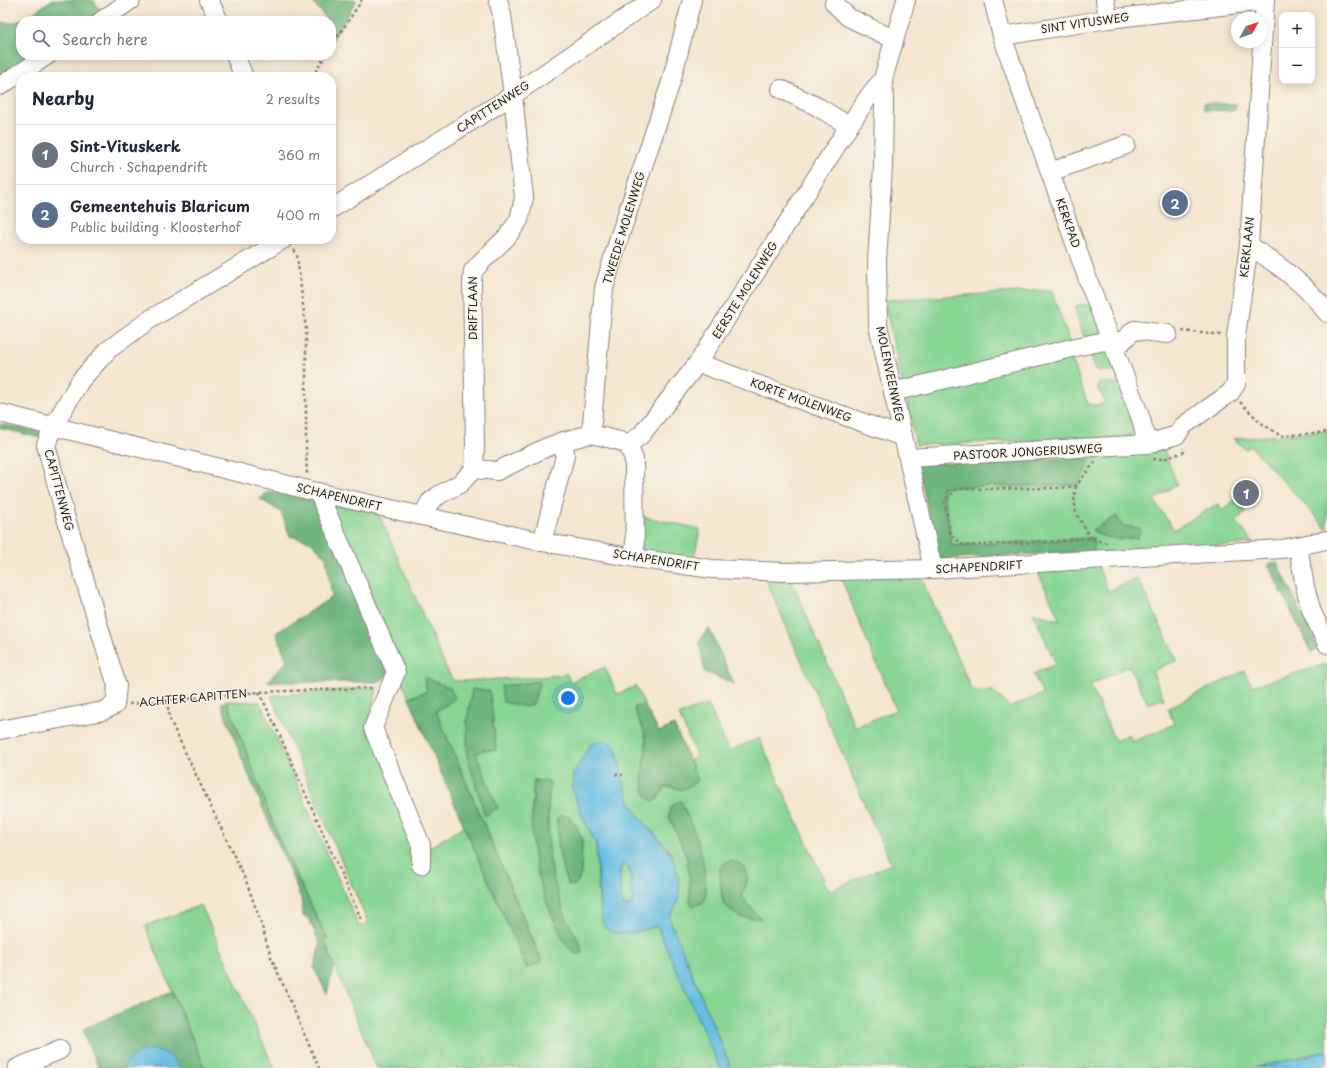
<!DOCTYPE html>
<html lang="en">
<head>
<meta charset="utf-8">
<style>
  body { margin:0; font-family:"Playpen Sans",sans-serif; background:#f2f2f3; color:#1f2937 }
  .controls { position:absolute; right:12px; top:12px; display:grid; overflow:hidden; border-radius:8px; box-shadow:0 2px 10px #0003 }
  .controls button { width:36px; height:36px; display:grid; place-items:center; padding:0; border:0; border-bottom:1px solid #e0e1e3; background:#fff; color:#1f2937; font:20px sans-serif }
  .compass { position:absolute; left:1231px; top:12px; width:36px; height:36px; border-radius:50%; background:#fff; box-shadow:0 2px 10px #0003; rotate:50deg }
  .you { position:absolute; left:568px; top:698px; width:14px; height:14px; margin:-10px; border:3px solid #fff; border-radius:50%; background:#1a73e8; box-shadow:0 0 0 6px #1a73e833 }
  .badge { display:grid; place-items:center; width:26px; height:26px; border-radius:50%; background:#c8321e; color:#fff; font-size:13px; font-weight:700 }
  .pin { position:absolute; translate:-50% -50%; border:2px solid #fff; box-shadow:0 1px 4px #0006 }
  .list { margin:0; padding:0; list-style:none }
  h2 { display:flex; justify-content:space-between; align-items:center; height:52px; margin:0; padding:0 16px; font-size:17px }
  h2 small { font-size:13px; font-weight:400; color:#747a83 }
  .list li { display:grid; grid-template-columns:26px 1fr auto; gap:12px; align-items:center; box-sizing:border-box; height:60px; padding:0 16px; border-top:1px solid #e0e1e3 }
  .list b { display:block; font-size:15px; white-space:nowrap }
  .list p { margin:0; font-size:13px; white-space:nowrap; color:#747a83 }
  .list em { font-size:13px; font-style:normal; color:#747a83 }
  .icon { flex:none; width:22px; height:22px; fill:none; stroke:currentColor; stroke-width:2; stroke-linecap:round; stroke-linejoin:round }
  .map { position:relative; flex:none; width:1327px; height:1068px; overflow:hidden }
  .search { position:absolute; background:#fff; box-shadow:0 2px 10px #0003; left:16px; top:16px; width:320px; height:44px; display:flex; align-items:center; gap:10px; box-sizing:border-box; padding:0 14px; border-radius:16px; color:#747a83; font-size:15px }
  .panel { position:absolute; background:#fff; box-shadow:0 2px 10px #0003; left:16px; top:72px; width:320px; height:172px; border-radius:16px }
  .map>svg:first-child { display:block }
  .green { fill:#88d594; stroke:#527858; fill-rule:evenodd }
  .forest { fill:#6eb67e; stroke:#45694d }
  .water { fill:#65bde2; stroke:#406c7f; fill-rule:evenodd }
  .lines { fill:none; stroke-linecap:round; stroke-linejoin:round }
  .minor-casing { stroke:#888176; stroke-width:20 }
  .path { stroke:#888176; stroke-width:2.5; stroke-dasharray:3 3; stroke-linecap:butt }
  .minor { stroke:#fff; stroke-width:18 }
  .labels { text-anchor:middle; stroke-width:3; stroke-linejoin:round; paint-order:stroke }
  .street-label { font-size:11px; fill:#1c1c1c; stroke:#f7f3e8 }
</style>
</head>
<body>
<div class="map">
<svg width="1327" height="1068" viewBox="0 0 1327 1068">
  <rect width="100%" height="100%" fill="#f7f3e8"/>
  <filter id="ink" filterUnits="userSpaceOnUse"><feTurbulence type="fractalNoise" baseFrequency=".025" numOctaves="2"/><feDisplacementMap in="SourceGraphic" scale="8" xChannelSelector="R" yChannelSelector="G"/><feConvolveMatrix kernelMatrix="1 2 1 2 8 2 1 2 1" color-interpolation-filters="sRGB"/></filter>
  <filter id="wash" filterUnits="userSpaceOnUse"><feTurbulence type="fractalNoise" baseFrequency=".012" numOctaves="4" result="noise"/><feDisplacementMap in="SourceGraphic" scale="16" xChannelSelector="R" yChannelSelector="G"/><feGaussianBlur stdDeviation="0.9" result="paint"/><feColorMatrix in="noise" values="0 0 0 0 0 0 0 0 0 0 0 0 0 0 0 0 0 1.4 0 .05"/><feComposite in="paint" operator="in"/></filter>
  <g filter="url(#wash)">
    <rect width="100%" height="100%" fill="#f4e6d0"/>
    <!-- green -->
    <g class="green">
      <path d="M1051 290 1075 356 1071 357 1088 404C1095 405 1101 407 1105 401L1098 389V385L1101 383H1119L1123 387C1127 403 1134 420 1131 437L916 445 884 300Z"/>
      <path d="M1077 305H1093L1115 370 1107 371 1097 370 1095 368 1076 314 1075 307Z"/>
      <path d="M1327 431V529L1251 446 1245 449 1234 439Z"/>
      <path d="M1163 447 1177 484 1154 500 1174 530 1217 504 1222 510 1236 499 1246 512 1235 521 1254 543 1117 554 1094 551 1092 538 952 546 942 487 1078 485 1090 460 1076 458Z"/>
      <path d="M332 504 378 512 446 668 453 680 459 681 541 677 567 674 570 682 605 667 617 694 636 686 644 704 634 708C639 719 645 730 646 741 647 758 636 791 653 801L662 793 665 787 668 786 681 789 698 780 690 760 697 757 679 715 708 704 729 751 759 738 829 891 891 864 793 642 764 574 789 575 855 727 896 710 840 576 919 573 972 690 993 691 1010 707 1043 694 1033 674 1056 664 1033 613 1060 620 1036 568 1097 564 1108 591 1137 578 1177 660 1152 671 1164 699 1148 704 1129 666 1090 685 1115 741 1129 734 1132 742 1174 724 1168 708 1244 671 1252 686 1327 664V1051L1254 1068H731L669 918C679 899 681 889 675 868 674 863 673 857 671 853 659 835 640 823 631 803 622 787 621 770 617 753L587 750 573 774V790L581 813 596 844 599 901 606 928C622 938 641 931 657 926L720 1068H377L325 944 327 938 279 839 227 701 260 702 298 786 359 927 368 923 271 696 377 687 370 719 424 851 464 826 527 968 542 961 436 711 449 703 424 677 427 691 409 698 338 529ZM473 689 496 750H483L476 754 467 721ZM534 780 550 782C546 827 547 876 566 919 571 928 576 937 581 946L569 948C538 895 527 841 534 780ZM669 816 706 886 690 894 689 870 686 855ZM557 818 582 839 581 874 568 885C559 863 558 841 557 818Z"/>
      <path d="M640 516 700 529 694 559 645 554 638 547Z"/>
      <path d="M624 864 628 868 630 873 633 901 630 906H624L620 898V867Z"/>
      <path d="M201 905 274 1068H205L145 926Z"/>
    </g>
    <!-- forest -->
    <g class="forest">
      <path d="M52 0H93L101 11 85 21H21V55H33L0 76V22C21 27 35 10 52 0Z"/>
      <path d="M311 0H357L331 42V21H324L326 18Z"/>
      <path d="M1204 103 1237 104 1234 111 1204 110Z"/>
      <path d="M0 424 43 432 40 438 0 428Z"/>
      <path d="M1076 458 1090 460 1078 485 942 487 952 546 1093 538 1094 551 940 559 937 555 918 464Z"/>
      <path d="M267 492 316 501 392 671 379 682H267L287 661 276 633 332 597 326 557 310 541 290 536 281 512 260 499Z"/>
      <path d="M1117 516 1122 526 1140 528 1138 538C1123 539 1105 541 1092 530Z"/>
      <path d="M1277 562 1319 648 1311 652 1268 564Z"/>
      <path d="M709 628 734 684 705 672 699 641Z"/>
      <path d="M424 677 450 688 455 698 449 703 436 711 542 962 527 968 464 826 409 698 427 691Z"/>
      <path d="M540 681 533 704 525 707 503 702 501 686Z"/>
      <path d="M472 689 490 691 496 750H483L476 754 498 808 485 816 467 755V721Z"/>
      <path d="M227 701 279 839 327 938 324 939 334 965 327 994 314 968 320 944 309 919 303 916 301 898 242 759 221 703Z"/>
      <path d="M644 704 659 732 674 725 698 780C693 783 687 789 681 789 675 789 671 786 665 787L657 800 653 801C633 789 647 759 646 741 645 730 638 719 634 708Z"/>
      <path d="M534 780 550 782C547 816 546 852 555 885 559 896 562 909 567 920 572 930 582 941 582 953L577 955C567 950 561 934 556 925 545 900 536 875 533 848 530 826 533 803 534 780Z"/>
      <path d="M681 801C687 815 695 830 699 845 703 860 710 890 703 903L693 906 690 902 689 870 686 855 669 816 670 809 675 803Z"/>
      <path d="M561 815 569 817 577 827 582 839 581 874 578 882 574 886 568 884C559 863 558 841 557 818Z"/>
      <path d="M731 861 742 864 748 878 742 897 761 919 739 917 723 903 721 888 720 868 724 863Z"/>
      <path d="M172 991 205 1068H179C174 1058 167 1053 156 1050L126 1063 123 1068H99L87 1043 83 1029Z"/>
    </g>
    <!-- water -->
    <g class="water">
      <path d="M603 740 612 743 617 753 621 769 623 784 631 803 640 818 672 855 676 868 679 881V896L676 905 669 918 731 1068H720L657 926C645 929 616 940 605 928 604 926 603 922 601 919L596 844 581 813 573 790V774L587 750 590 745ZM624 864 628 868 630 873 633 901 630 906H624L620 898V867Z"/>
      <path d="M149 1049C163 1050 173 1055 179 1068H123C129 1057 137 1052 149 1049Z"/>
      <path d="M1327 1051V1064L1310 1068H1254Z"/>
    </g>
  </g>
  <g filter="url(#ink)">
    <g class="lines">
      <defs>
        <g id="minor">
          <path d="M209 0 219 21"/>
          <path d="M836 0 834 3 848 17 893 39"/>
          <path d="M993 0 1002 36 1088 280 1141 419 1147 444"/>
          <path d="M1105 0 1108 19"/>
          <path d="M101 21 131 0"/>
          <path d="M1002 36 1108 19 1265 1"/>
          <path d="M235 55 244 77"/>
          <path d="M883 79 884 100 883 167 877 261 878 325 933 569"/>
          <path d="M0 86 48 55"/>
          <path d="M781 89 818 107 849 126"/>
          <path d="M1050 172 1126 145"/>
          <path d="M331 209 513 95 652 0"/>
          <path d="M1249 245C1278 265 1306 284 1327 313"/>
          <path d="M698 363 903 437"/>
          <path d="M893 392 1076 347 1110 340 1122 342 1134 330 1168 334"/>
          <path d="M0 413 308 490 422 516 542 542 635 558 712 569 786 572 933 569 1282 549 1327 540"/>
          <path d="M591 434 620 441 628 445"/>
          <path d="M908 458 1147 444 1177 435 1183 426 1230 393 1236 384V336L1249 245 1265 0"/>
          <path d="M474 469 497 471 545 448 564 441 591 434 604 288 620 235 671 82 692 0"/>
          <path d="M318 492 396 672 373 728 421 845V865"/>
          <path d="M422 516 430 502 439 495 461 483 474 469 475 445 472 280 473 271 480 263 507 237 519 220 524 198 513 95 502 15 498 0"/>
          <path d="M542 542 565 456 564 441"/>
          <path d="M1298 546 1305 587 1312 612 1327 644"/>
          <path d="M635 558 634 459 628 445 641 435 698 363 849 126 869 96 883 79 906 0"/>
          <path d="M0 730 103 711 115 705 117 686 65 515 46 445 53 427 80 381 108 350 149 320 284 239"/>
          <path d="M17 1068 60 1050"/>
        </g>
      </defs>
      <!-- minor casing -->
      <use href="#minor" class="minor-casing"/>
      <!-- path -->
      <g class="path">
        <path d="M331 47 362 0"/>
        <path d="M312 77 326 55"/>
        <path d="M294 250 297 255 306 330V447L307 475"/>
        <path d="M1182 331 1221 335"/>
        <path d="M1240 402 1261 423 1281 436 1327 432"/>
        <path d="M1153 459H1164L1184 452 1183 448"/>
        <path d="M1096 463H1094L1076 486 1061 488 957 489 944 501 951 535 964 546 1091 539 1107 543"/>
        <path d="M1076 486 1074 497 1076 513 1091 539"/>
        <path d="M259 692 276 727 362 921"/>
        <path d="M167 701 170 720 246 881 260 920 271 957 319 1068"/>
        <path d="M129 704 259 692 374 688"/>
        <path d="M615 774 623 775"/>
      </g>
      <!-- minor -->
      <use href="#minor" class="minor"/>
    </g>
  </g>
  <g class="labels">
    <!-- street labels -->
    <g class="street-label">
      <text transform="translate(1085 23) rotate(-8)" y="4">SINT VITUSWEG</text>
      <text transform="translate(493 107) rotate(-33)" y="4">CAPITTENWEG</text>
      <text transform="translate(1068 223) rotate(71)" y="4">KERKPAD</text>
      <text transform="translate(624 228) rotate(-73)" y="4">TWEEDE MOLENWEG</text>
      <text transform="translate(1247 247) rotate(-84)" y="4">KERKLAAN</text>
      <text transform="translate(745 290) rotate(-58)" y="4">EERSTE MOLENWEG</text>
      <text transform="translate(473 308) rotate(-90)" y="4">DRIFTLAAN</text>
      <text transform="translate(890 374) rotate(78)" y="4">MOLENVEENWEG</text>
      <text transform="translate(801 400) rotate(20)" y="4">KORTE MOLENWEG</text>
      <text transform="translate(1028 452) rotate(-3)" y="4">PASTOOR JONGERIUSWEG</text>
      <text transform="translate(59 490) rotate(75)" y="4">CAPITTENWEG</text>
      <text transform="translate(339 497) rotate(13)" y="4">SCHAPENDRIFT</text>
      <text transform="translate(656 560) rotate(9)" y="4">SCHAPENDRIFT</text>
      <text transform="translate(979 567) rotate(-3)" y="4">SCHAPENDRIFT</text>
      <text transform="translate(193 698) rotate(-5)" y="4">ACHTER CAPITTEN</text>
    </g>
  </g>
</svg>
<div class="controls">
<button>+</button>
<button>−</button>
</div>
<svg class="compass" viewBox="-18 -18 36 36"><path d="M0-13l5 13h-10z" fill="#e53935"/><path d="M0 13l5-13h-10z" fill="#747a83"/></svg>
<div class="you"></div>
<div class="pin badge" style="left:1246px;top:493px;background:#6b7280">1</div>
<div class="pin badge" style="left:1175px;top:203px;background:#5c6f8a">2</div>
<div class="search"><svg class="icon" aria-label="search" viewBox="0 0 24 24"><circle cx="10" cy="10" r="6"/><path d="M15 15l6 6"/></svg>Search here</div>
<section class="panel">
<h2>Nearby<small>2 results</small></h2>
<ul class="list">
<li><span class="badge" style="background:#6b7280">1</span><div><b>Sint-Vituskerk</b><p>Church · Schapendrift</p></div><em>360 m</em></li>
<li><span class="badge" style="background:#5c6f8a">2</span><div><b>Gemeentehuis Blaricum</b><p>Public building · Kloosterhof</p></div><em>400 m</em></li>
</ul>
</section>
</div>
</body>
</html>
